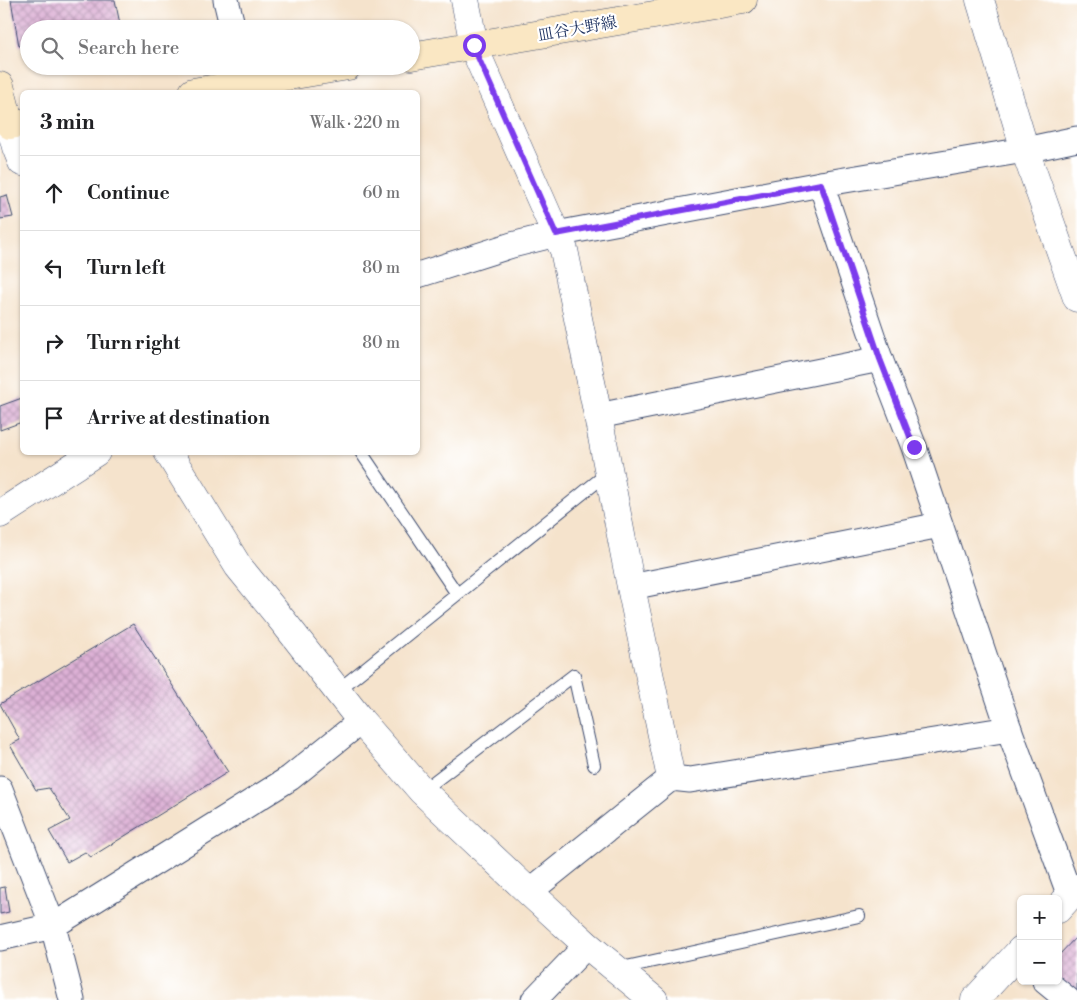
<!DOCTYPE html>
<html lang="en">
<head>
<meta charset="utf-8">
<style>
  body { margin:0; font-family:"Libre Bodoni","Noto Serif JP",serif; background:#f2f2f2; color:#202124 }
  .controls { position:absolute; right:15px; bottom:15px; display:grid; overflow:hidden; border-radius:8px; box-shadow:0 1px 4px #0004 }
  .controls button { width:45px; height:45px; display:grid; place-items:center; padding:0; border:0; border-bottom:1px solid #e0e0e0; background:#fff; color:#202124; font:25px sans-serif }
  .stop { position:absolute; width:15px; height:15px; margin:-11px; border:4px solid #7c3aed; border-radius:50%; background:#fff }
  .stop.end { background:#7c3aed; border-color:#fff; box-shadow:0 1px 5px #0008 }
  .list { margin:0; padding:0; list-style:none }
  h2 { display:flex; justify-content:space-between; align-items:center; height:65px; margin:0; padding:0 20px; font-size:21px }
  h2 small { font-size:16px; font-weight:400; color:#757577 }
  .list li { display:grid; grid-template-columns:32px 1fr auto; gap:15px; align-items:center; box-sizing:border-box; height:75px; padding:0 20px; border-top:1px solid #e0e0e0 }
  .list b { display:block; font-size:19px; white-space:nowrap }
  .list em { font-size:16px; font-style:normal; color:#757577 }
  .icon { flex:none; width:28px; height:28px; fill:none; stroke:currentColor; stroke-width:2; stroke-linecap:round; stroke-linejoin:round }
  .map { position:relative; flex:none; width:1077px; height:1000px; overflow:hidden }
  .search { position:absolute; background:#fff; box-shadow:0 1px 4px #0004; left:20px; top:20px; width:400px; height:55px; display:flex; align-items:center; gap:12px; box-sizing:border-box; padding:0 18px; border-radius:28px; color:#757577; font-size:19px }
  .panel { position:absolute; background:#fff; box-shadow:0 1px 4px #0004; left:20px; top:90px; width:400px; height:365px; border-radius:8px }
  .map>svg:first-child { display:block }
  .building { fill:url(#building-cross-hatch) }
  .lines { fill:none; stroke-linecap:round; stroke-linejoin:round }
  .service-casing { stroke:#3c4a6e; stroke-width:14 }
  .minor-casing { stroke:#3c4a6e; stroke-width:27 }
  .tertiary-casing { stroke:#3c4a6e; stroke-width:29 }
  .secondary-casing { stroke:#3c4a6e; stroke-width:29 }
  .service { stroke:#fff; stroke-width:12 }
  .minor { stroke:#fff; stroke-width:25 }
  .tertiary { stroke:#fff; stroke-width:28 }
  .secondary { stroke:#fae7c3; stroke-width:28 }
  .route { stroke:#7c3aed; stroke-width:6 }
  .labels { text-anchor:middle; stroke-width:4.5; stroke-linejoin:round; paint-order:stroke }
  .street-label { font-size:16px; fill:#1b2f5e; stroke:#fff }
</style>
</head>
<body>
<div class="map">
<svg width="1077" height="1000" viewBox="0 0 1077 1000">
  <defs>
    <pattern id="building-cross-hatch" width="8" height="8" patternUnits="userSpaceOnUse" patternTransform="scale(1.25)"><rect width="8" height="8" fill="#ddb0d5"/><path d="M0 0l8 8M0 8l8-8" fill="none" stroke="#b290b0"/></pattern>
  </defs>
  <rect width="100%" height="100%" fill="#fff"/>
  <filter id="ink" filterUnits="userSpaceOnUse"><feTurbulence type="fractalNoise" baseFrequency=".02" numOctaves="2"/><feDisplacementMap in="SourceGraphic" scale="10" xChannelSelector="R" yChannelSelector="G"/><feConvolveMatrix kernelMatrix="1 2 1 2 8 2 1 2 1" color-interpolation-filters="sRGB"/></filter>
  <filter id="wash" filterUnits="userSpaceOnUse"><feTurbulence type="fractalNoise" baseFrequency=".0096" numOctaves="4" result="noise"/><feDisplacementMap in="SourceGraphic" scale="20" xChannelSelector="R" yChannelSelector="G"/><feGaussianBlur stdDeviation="1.12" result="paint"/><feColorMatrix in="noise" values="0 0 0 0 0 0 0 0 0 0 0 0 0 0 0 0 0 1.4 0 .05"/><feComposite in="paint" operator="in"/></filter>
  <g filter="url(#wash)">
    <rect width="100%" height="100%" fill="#f5e3cc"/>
    <g id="blocks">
      <!-- building -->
      <g class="building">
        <path d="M11 0H115L121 29H29V45L19 46Z"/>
        <path d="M7 195 13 217 0 219V197Z"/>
        <path d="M22 398V422L0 430V406Z"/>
        <path d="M133 624 228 772 91 857 85 852 67 862 49 831 70 820 49 788 36 790 10 745 20 740 0 704Z"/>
        <path d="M5 887 9 912 0 914V888Z"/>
        <path d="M1077 936V990L1075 992 1058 978V956Z"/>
      </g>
    </g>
  </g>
  <g filter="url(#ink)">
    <use href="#blocks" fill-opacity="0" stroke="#3c4a6e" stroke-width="1"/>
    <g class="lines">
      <defs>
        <g id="service">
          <path d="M361 452 457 594"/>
          <path d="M337 691 609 472"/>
          <path d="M422 791 574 675 594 765"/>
          <path d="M617 969 859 916"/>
        </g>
        <g id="minor">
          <path d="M226 0 233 29"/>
          <path d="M821 184 880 359 914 447 1009 729 1070 896"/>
          <path d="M418 275 512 245 556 234 821 184 1025 150 1077 139"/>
          <path d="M598 416 880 359"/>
          <path d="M631 587 940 525"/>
          <path d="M0 789 53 926 72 1000"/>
          <path d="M529 892 671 778 690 780 1009 729"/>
          <path d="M0 938 53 926 290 778 361 721"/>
          <path d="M1045 981 1068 1000"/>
          <path d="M534 1000 587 945"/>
        </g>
        <g id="tertiary">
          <path d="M465 0 474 45 478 57 556 234 564 250 598 416 631 587 671 778"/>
          <path d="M980 0 1025 150 1077 298"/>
          <path d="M0 127 10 125 16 147 22 162"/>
          <path d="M168 452 238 566 286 625 361 721 422 791 529 892 587 945 654 1000"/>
          <path d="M0 514 96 452"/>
          <path d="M1058 909 1077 888"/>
          <path d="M975 1000 1021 950"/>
        </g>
        <g id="secondary">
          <path d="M411 56 743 0"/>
          <path d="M0 86 10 125 22 123"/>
          <path d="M193 92 348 66"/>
        </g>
      </defs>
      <!-- service casing -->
      <use href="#service" class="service-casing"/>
      <!-- minor casing -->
      <use href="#minor" class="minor-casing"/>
      <!-- tertiary casing -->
      <use href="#tertiary" class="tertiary-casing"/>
      <!-- secondary casing -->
      <use href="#secondary" class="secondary-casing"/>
      <!-- service -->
      <use href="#service" class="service"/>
      <!-- minor -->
      <use href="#minor" class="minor"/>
      <!-- tertiary -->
      <use href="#tertiary" class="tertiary"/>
      <!-- secondary -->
      <use href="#secondary" class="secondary"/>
    </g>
  </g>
  <g class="lines" filter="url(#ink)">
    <!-- route -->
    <path class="route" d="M474 45 478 57 556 234 821 184 880 359 914 447"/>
  </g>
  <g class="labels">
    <!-- street labels -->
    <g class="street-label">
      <text transform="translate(577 28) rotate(-10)" y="6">皿谷大野線</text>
    </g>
  </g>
</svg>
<div class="controls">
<button>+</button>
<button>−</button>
</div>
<div class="stop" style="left:474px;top:45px"></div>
<div class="stop end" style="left:914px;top:447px"></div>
<div class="search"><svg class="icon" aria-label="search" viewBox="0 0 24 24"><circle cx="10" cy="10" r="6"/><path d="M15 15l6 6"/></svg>Search here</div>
<section class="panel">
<h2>3 min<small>Walk · 220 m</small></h2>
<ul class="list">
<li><svg class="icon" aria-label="ahead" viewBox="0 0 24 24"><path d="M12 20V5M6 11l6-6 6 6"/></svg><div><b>Continue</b></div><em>60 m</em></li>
<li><svg class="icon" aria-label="left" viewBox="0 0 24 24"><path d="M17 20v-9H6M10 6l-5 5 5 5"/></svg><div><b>Turn left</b></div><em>80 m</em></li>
<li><svg class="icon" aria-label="right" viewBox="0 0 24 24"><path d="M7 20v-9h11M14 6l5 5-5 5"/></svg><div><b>Turn right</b></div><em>80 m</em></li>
<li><svg class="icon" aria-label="arrive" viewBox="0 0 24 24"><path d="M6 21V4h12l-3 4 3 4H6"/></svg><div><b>Arrive at destination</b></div></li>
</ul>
</section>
</div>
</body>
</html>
